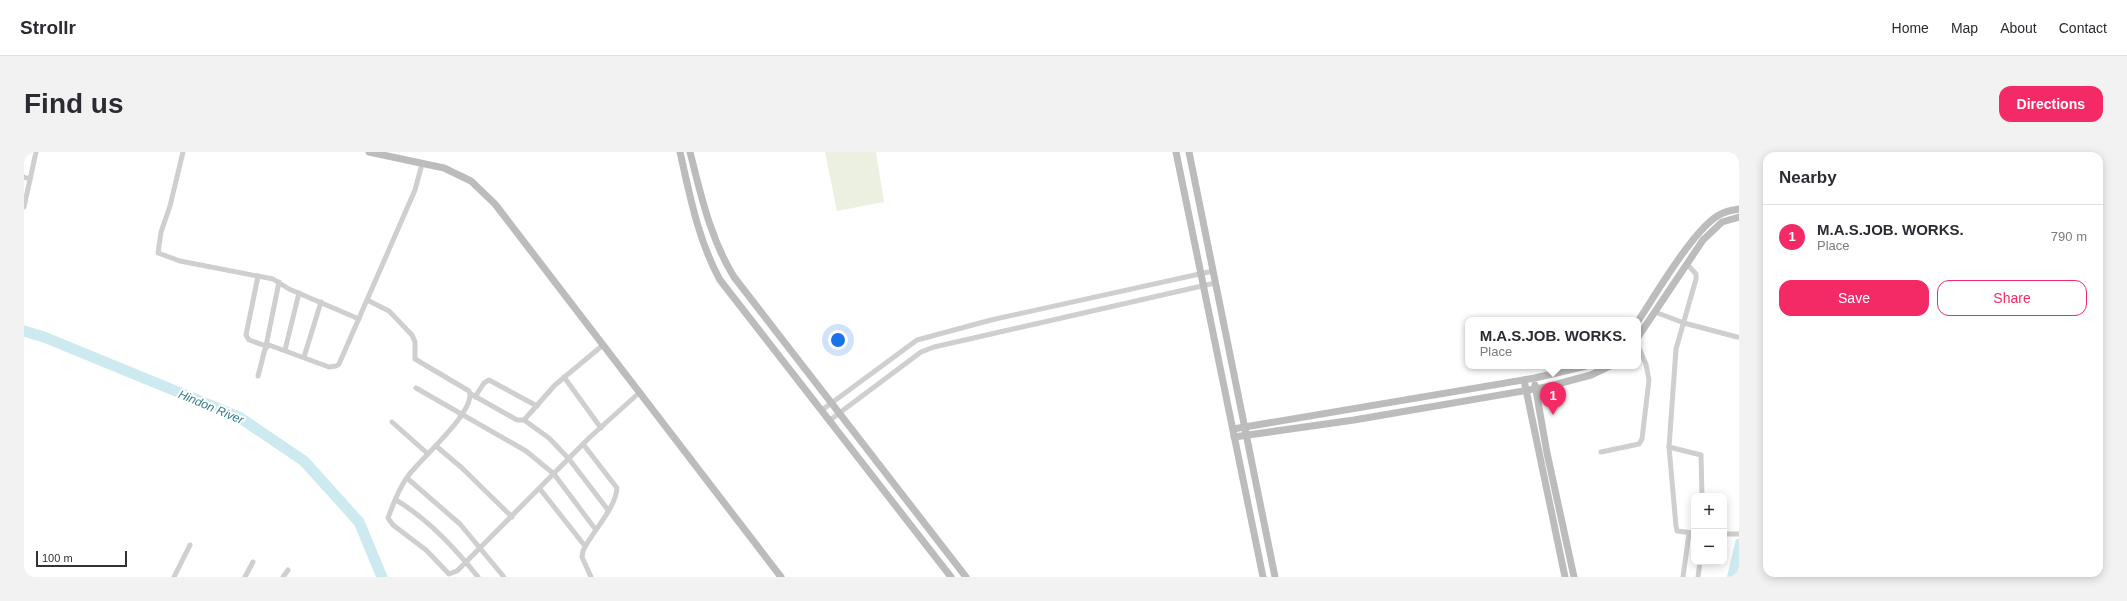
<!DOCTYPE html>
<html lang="en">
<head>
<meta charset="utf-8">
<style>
  body { margin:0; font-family:Helvetica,sans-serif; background:#f2f2f3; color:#2b2b33 }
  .controls { position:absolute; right:12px; bottom:12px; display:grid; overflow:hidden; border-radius:8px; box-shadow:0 2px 10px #0003 }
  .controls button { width:36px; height:36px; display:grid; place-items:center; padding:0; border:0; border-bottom:1px solid #e1e1e2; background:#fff; color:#2b2b33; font:20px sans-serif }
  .scale { position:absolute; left:12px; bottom:10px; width:91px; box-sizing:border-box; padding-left:4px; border:2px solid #323232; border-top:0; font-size:11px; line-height:14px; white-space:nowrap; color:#323232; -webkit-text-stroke:3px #fff; paint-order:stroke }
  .you { position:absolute; left:814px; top:188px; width:14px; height:14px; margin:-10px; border:3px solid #fff; border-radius:50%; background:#1a73e8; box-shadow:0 0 0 6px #1a73e833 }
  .badge { display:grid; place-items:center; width:26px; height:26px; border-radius:50%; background:#f42a66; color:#fff; font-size:13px; font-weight:700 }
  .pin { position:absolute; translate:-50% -33px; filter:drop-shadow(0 1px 2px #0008) }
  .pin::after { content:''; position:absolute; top:21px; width:14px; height:12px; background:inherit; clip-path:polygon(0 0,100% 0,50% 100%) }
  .popup { position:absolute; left:1441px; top:165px; width:176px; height:52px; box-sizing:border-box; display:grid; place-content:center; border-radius:8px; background:#fff; filter:drop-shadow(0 1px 3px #0005); font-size:13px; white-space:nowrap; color:#7c7c81 }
  .popup b { font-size:15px; color:#2b2b33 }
  .popup::after { content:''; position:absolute; left:50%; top:100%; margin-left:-8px; border:8px solid transparent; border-top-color:#fff }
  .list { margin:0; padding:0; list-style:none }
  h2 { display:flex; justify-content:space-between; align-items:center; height:52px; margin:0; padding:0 16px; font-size:17px }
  h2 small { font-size:13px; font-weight:400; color:#7c7c81 }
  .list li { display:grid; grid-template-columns:26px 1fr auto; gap:12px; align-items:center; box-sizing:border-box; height:64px; padding:0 16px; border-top:1px solid #e1e1e2 }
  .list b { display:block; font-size:15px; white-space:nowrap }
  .list p { margin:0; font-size:13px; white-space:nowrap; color:#7c7c81 }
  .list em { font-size:13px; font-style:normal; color:#7c7c81 }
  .actions { display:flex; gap:8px; padding:12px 16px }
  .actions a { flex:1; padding:9px 0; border:1px solid #f42a66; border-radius:12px; text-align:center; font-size:14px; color:#f42a66 }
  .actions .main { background:#f42a66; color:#fff }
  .map { position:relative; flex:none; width:1715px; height:425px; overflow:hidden; border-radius:12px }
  header { display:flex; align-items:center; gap:24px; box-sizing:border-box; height:56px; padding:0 20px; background:#fff; border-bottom:1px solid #e1e1e2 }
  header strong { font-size:19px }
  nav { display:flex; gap:22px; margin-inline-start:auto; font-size:14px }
  .intro { display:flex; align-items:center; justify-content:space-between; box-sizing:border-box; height:96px; padding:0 24px }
  h1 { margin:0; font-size:28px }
  .button { padding:10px 18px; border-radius:12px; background:#f42a66; color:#fff; font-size:14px; font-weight:700 }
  main { display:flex; gap:24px; padding:0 24px }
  aside { flex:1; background:#fff; border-radius:12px; box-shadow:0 2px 10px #0003 }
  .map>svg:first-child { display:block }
  .green { fill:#ecf0e0 }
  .water { fill:#cceaf0 }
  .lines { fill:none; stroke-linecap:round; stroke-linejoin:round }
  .river { stroke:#cceaf0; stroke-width:11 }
  .street { stroke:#cfcfcf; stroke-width:5 }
  .secondary { stroke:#bcbcbc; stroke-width:7 }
  .labels { text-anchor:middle; stroke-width:4; stroke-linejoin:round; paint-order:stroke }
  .water-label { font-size:12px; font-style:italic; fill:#327a88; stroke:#fff }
</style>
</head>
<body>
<header>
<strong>Strollr</strong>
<nav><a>Home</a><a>Map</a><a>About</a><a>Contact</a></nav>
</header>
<div class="intro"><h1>Find us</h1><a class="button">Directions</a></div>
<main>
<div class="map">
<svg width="1715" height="425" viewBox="0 0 1715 425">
  <rect width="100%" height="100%" fill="#fff"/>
  <!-- green -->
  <path class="green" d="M801 0H852L860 50 813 59Z"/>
  <!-- water -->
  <path class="water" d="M1712 387H1715V425H1703Z"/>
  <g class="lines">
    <!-- river -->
    <path class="river" d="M0 179 20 185 215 265 280 309 335 370 358 425"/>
    <!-- street -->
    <g class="street">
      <path d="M159 0 146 54 137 80 134 101 156 109 249 127 265 137 335 167"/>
      <path d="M0 25 6 27"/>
      <path d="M0 55 12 0"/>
      <path d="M1663 112 1672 122V127L1652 197 1645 295 1652 374 1653 379 1670 381"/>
      <path d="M234 124 222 183 225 188 242 194 255 130"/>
      <path d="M343 148 365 159 388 183 391 190V207L445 239C454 258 395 308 384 324 375 336 369 352 364 366L369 373 402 398 425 422 433 419 565 286 616 240"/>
      <path d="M1631 160 1660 171 1713 185"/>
      <path d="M261 198 275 141"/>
      <path d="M280 205 297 150"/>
      <path d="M234 224 241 197 245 193 305 215 312 214 315 212 391 38 398 12"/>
      <path d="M540 225 577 276"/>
      <path d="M392 236 502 299 530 322 572 378"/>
      <path d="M447 242 493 268H500L531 233 579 193"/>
      <path d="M451 245 460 231 465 228 513 254"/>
      <path d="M798 258 893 188 967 168 1189 119"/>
      <path d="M500 268 525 286 545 307 584 358"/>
      <path d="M806 268 897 200 910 195 1191 131"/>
      <path d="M368 270 404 302"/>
      <path d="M559 292 593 336C592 356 567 381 559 399L558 405 567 425"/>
      <path d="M412 294 438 316 488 365"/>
      <path d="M1645 295 1677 303 1678 344"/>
      <path d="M1577 300 1615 292 1618 287 1625 228 1622 212 1614 194"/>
      <path d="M383 326 436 372 480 425"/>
      <path d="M516 337 561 394"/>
      <path d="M372 348C404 367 431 396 454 425"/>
      <path d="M1700 382H1715"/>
      <path d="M150 425 166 393"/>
      <path d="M221 425 229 410"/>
      <path d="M259 425 264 418"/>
      <path d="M1659 425 1665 381"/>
      <path d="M1674 425 1676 410"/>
    </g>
    <!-- secondary -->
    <g class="secondary">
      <path d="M345 0 420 16 447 29 471 52 757 425"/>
      <path d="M656 0C666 44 674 88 696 128L927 425"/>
      <path d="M666 0C677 43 686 86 710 125L942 425"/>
      <path d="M1152 0 1239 425"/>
      <path d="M1165 0 1251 425"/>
      <path d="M1614 169C1631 144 1671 74 1697 62 1702 59 1709 58 1715 57"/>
      <path d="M1614 185 1679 88 1698 70 1715 65"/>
      <path d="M1500 228 1541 425"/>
      <path d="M1511 233 1523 301 1550 425"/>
      <path d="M1209 277 1511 226 1562 214"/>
      <path d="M1210 285 1330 268 1522 235 1567 223 1586 214"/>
    </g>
  </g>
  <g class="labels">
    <!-- water labels -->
    <g class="water-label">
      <text transform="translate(187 255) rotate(23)" y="4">Hindon River</text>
    </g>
  </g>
</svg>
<div class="controls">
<button>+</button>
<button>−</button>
</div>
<div class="scale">100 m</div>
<div class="you"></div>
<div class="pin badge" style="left:1529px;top:263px">1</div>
<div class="popup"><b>M.A.S.JOB. WORKS.</b>Place</div>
</div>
<aside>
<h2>Nearby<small></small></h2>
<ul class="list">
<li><span class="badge">1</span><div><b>M.A.S.JOB. WORKS.</b><p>Place</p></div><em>790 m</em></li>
</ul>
<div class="actions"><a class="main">Save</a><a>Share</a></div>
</aside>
</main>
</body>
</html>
